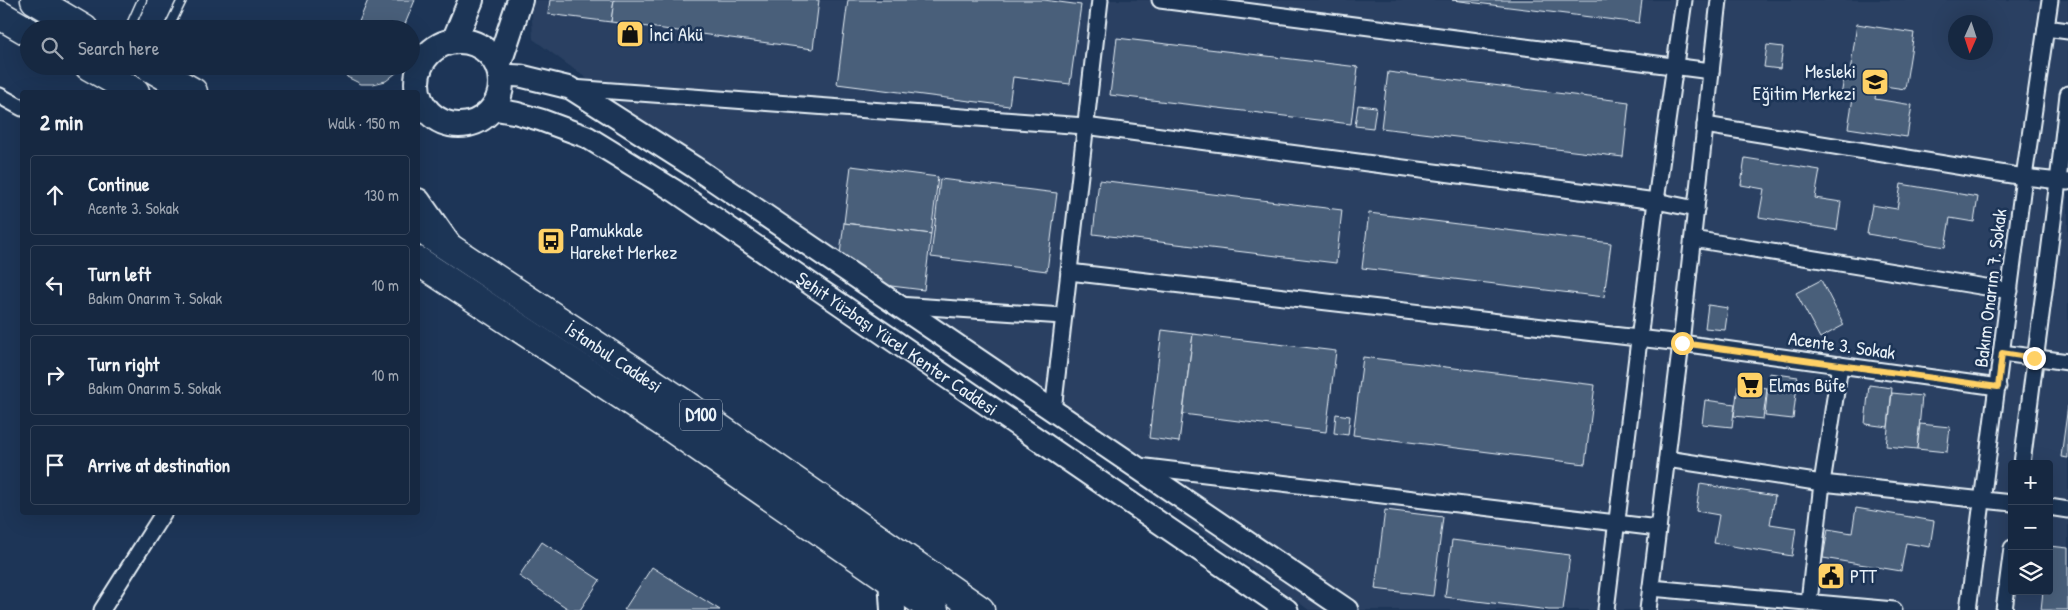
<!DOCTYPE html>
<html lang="en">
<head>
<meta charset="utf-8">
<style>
  body { margin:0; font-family:"Patrick Hand",sans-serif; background:#1f3048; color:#f1f3f6 }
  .controls { position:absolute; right:15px; bottom:15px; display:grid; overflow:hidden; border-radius:5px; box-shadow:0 5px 20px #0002 }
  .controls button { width:45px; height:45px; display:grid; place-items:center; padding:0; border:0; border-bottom:1px solid #35445a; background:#162841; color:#f1f3f6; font:25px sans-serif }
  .compass { position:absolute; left:1948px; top:15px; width:45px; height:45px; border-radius:50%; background:#162841; box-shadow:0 5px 20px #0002; rotate:183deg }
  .stop { position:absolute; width:15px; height:15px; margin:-11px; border:4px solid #ffd166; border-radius:50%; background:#fff }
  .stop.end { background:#ffd166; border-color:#fff; box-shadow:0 1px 5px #0008 }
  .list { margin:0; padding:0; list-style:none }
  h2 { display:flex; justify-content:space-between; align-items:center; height:65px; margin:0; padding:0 20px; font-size:21px }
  h2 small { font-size:16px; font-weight:400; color:#9ea6b1 }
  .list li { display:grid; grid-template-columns:32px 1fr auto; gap:15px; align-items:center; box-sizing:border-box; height:80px; margin:0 10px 10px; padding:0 10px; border:1px solid #35445a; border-radius:5px }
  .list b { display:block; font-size:19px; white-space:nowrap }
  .list p { margin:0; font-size:16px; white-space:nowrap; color:#9ea6b1 }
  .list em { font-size:16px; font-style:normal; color:#9ea6b1 }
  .icon { flex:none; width:28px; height:28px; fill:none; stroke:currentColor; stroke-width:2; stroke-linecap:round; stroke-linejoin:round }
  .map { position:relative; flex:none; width:2068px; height:610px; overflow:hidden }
  .search { position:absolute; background:#162841; box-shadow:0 5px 20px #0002; left:20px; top:20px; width:400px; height:55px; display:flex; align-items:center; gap:12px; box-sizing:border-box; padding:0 18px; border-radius:28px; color:#9ea6b1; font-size:19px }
  .panel { position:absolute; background:#162841; box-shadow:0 5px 20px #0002; left:20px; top:90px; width:400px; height:425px; border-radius:5px }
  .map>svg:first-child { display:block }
  .built { fill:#2a4162; fill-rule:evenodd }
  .building { fill:#495e7a; stroke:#e8f1f8 }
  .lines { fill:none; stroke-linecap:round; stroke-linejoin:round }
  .lane-casing { stroke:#e8f1f8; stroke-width:11 }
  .street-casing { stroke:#e8f1f8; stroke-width:19 }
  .secondary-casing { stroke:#e8f1f8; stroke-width:25 }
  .primary-casing { stroke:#e8f1f8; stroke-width:28 }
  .highway-casing { stroke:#e8f1f8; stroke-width:31 }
  .lane { stroke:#1d3557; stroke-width:8 }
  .street { stroke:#1d3557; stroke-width:15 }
  .secondary { stroke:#1d3557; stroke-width:21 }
  .primary { stroke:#1d3557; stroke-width:24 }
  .highway { stroke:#1d3557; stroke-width:28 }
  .route { stroke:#ffd166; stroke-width:6 }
  .labels { text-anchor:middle; stroke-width:5; stroke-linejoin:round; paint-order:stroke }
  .shield { fill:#1d3557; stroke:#abb9c8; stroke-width:1 }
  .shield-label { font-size:18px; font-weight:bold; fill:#e8f1f8 }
  .poi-label { font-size:19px; fill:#e8f1f8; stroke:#1d3557; text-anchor:start }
  .street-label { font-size:19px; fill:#e8f1f8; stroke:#1d3557 }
</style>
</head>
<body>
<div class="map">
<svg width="2068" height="610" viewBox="0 0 2068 610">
  <rect width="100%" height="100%" fill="#1d3557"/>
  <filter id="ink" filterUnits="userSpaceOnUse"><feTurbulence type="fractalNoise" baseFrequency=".02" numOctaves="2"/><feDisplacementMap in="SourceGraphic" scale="10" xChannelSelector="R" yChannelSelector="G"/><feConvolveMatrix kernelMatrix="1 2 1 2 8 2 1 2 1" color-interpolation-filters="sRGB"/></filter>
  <g filter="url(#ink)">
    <!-- built -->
    <path class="built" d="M531 0H2068V610H1309L533 39ZM1956 22H1986V52H1956ZM2012 464H2049V591H2012Z"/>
    <!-- building -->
    <g class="building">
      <path d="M368 0H415L403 29H356Z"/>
      <path d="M550 0H614L611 22 548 14Z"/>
      <path d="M614 0H819L813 49 611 22Z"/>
      <path d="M848 0H1044L1081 5 1070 84 1013 77 1009 106 837 84Z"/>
      <path d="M1452 0H1642L1639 23Z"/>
      <path d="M1857 24 1914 33 1905 89 1877 85 1875 99 1912 105 1907 137 1848 128 1853 98 1841 96 1844 78 1849 79Z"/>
      <path d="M1117 38 1358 67 1351 124 1110 95Z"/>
      <path d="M1767 45 1783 47 1780 69 1764 67Z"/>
      <path d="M343 66H401L396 73 386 81 373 84H361L347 77Z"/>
      <path d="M1388 72 1629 102 1623 157 1381 128Z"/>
      <path d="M1358 105 1376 107 1373 128 1355 126Z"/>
      <path d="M1745 158 1820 170 1815 198 1841 202 1837 230 1759 217 1764 189 1741 185Z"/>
      <path d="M851 166 938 177 931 234 844 223Z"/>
      <path d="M940 179 1057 193 1047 271 931 257Z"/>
      <path d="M1099 180 1342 210 1336 263 1093 234Z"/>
      <path d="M1901 184 1978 197 1974 222 1950 218 1945 247 1867 234 1872 205 1897 209Z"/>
      <path d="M1369 213 1611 243 1604 297 1362 268Z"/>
      <path d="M844 223 931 234 924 290 883 285 840 254Z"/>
      <path d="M1821 280 1844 325 1820 338 1796 293Z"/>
      <path d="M1708 305 1728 308 1725 330 1705 328Z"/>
      <path d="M1162 330 1193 334 1179 442 1149 438Z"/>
      <path d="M1193 334 1336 351 1326 432 1183 414Z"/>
      <path d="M1363 357 1595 385 1585 464 1353 435Z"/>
      <path d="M1769 373 1798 377 1793 419 1765 416Z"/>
      <path d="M1738 385 1767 388 1763 419 1734 416Z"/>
      <path d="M1869 385 1892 388 1888 427 1865 424Z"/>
      <path d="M1892 393 1922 396 1917 449 1886 446Z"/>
      <path d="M1705 400 1735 404 1732 427 1702 424Z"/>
      <path d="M2068 406V458L2061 457Z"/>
      <path d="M1336 414 1350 416 1348 435 1334 433Z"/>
      <path d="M1920 424 1950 427 1947 452 1917 449Z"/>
      <path d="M1700 484 1775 496 1770 524 1796 528 1792 556 1714 543 1719 515 1696 511Z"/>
      <path d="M1856 508 1934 521 1930 547 1906 543 1901 571 1823 558 1828 529 1852 533Z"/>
      <path d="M1385 510 1443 517 1433 596 1375 589Z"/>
      <path d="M1452 540 1570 555 1563 610H1549L1445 597Z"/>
      <path d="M542 542 600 580 580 610H570L519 576Z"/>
      <path d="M2050 546 2068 548V610H2041L2043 591H2049Z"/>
      <path d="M652 567 720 610H624Z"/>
    </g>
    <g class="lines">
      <defs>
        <g id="lane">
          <path d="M129 29 142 0"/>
          <path d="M168 29 182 0"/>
        </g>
        <g id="street">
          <path d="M1160 0 1711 71"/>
          <path d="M2046 28 2068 31"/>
          <path d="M572 88 1085 126 1656 201 1696 209"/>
          <path d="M0 96 22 108"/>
          <path d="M1705 125 2024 177 2068 182"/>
          <path d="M1693 239 2010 291"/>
          <path d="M1069 272 1681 343 1998 387"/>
          <path d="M898 305 1063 316"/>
          <path d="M2002 353 2068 362"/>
          <path d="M1053 411 1100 0"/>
          <path d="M1667 459 1822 483 2012 503"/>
          <path d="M2022 464C2037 340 2055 217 2068 94"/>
          <path d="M1138 466 1658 528"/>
          <path d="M2049 507 2068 510"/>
          <path d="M1651 588 1894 610"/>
          <path d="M1809 602 1822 483 1840 365"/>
          <path d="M102 610 164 512"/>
          <path d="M1606 610 1656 201 1684 0"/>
          <path d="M1648 610 1681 343 1719 0"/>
          <path d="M1968 610 2024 177 2050 0"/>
          <path d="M2004 610 2012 548"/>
        </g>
        <g id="secondary">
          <path d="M501 75 521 76 570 88 694 167 1347 610"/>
          <path id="s1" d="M493 109 516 113 541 120 587 137 675 191 1287 610"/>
        </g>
        <g id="primary">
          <path d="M454 41 471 0"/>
          <circle cx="459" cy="83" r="42"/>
          <path d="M498 66 520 0"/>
          <path d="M418 201 449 245"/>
          <path d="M891 579 893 610"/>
        </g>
        <g id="highway">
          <path d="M35 0 84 29"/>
          <path d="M0 15 29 32"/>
          <path d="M89 66 135 92"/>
          <path d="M148 66 193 92"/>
          <path id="s2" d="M418 227 683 403 980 610"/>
          <path d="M418 261 670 427 934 610"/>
        </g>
      </defs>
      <!-- lane casing -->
      <use href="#lane" class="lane-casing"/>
      <!-- street casing -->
      <use href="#street" class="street-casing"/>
      <!-- secondary casing -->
      <use href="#secondary" class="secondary-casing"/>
      <!-- primary casing -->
      <use href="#primary" class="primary-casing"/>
      <!-- highway casing -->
      <use href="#highway" class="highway-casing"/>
      <!-- lane -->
      <use href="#lane" class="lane"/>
      <!-- street -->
      <use href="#street" class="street"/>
      <!-- secondary -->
      <use href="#secondary" class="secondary"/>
      <!-- primary -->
      <use href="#primary" class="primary"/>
      <!-- highway -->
      <use href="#highway" class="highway"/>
    </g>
  </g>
  <g class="lines" filter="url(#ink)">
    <!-- route -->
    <path class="route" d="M1682 343 1998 387 2002 353 2034 358"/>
  </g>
  <!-- icons -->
  <defs>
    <symbol id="shop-square" viewBox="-11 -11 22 22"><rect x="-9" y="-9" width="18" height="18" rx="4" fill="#ffd166" stroke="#1d3557"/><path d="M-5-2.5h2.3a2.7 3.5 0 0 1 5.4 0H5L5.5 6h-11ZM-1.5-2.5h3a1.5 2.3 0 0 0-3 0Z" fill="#111"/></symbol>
    <symbol id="school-square" viewBox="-11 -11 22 22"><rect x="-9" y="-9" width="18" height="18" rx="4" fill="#ffd166" stroke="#1d3557"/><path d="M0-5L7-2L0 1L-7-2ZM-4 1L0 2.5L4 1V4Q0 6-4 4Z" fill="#111"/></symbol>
    <symbol id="bus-square" viewBox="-11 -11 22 22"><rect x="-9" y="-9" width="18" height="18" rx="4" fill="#ffd166" stroke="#1d3557"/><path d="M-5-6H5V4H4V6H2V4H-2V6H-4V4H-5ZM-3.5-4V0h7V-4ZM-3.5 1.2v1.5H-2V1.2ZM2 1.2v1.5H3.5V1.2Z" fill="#111"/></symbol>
    <symbol id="supermarket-square" viewBox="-11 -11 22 22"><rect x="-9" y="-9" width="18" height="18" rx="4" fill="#ffd166" stroke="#1d3557"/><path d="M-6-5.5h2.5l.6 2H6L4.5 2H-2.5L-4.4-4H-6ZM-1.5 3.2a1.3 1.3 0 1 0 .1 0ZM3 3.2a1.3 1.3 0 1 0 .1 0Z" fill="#111"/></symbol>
    <symbol id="civic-square" viewBox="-11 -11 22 22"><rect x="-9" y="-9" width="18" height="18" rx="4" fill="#ffd166" stroke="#1d3557"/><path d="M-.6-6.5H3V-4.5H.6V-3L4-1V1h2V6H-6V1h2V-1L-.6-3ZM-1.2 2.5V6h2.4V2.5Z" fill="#111"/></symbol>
  </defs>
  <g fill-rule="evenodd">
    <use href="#shop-square" x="614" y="18" width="32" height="32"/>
    <use href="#school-square" x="1859" y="66" width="32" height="32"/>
    <use href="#bus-square" x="535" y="225" width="32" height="32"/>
    <use href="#supermarket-square" x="1734" y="369" width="32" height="32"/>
    <use href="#civic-square" x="1815" y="560" width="32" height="32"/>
  </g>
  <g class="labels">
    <!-- shield labels -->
    <rect class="shield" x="680" y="399.5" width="42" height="31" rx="4"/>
    <g class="shield-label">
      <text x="701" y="421">D100</text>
    </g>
    <!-- poi labels -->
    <g class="poi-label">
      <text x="649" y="41">İnci Akü</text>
      <text x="1856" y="78" text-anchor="end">Mesleki<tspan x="1856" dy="22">Eğitim Merkezi</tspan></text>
      <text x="570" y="237">Pamukkale<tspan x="570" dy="22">Hareket Merkez</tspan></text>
      <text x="1769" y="392">Elmas Büfe</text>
      <text x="1850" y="583">PTT</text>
    </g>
    <!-- street labels -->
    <g class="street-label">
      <text transform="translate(1990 288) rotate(-83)" y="7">Bakım Onarım 7. Sokak</text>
      <text dy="7" stroke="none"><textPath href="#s1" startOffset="471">Şehit Yüzbaşı Yücel Kenter Caddesi</textPath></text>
      <text transform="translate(1842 345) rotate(8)" y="7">Acente 3. Sokak</text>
      <text dy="7" stroke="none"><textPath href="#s2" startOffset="235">İstanbul Caddesi</textPath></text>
    </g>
  </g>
</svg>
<div class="controls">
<button>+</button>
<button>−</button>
<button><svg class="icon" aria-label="layers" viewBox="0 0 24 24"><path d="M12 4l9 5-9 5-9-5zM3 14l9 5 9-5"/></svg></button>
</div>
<svg class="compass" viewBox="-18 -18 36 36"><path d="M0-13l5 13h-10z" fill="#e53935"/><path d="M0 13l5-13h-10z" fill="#9ea6b1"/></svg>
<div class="stop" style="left:1682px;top:343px"></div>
<div class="stop end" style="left:2034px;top:358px"></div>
<div class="search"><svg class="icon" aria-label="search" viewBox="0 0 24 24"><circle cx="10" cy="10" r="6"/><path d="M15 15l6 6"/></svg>Search here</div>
<section class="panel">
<h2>2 min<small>Walk · 150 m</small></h2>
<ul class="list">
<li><svg class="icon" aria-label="ahead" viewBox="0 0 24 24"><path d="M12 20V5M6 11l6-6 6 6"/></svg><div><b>Continue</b><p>Acente 3. Sokak</p></div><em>130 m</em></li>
<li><svg class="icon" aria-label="left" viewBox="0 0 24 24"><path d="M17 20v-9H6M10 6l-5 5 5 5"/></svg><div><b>Turn left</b><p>Bakım Onarım 7. Sokak</p></div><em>10 m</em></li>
<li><svg class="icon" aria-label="right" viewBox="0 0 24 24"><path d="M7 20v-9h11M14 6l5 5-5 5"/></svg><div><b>Turn right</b><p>Bakım Onarım 5. Sokak</p></div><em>10 m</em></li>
<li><svg class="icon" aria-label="arrive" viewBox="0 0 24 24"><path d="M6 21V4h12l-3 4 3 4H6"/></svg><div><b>Arrive at destination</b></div></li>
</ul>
</section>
</div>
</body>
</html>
